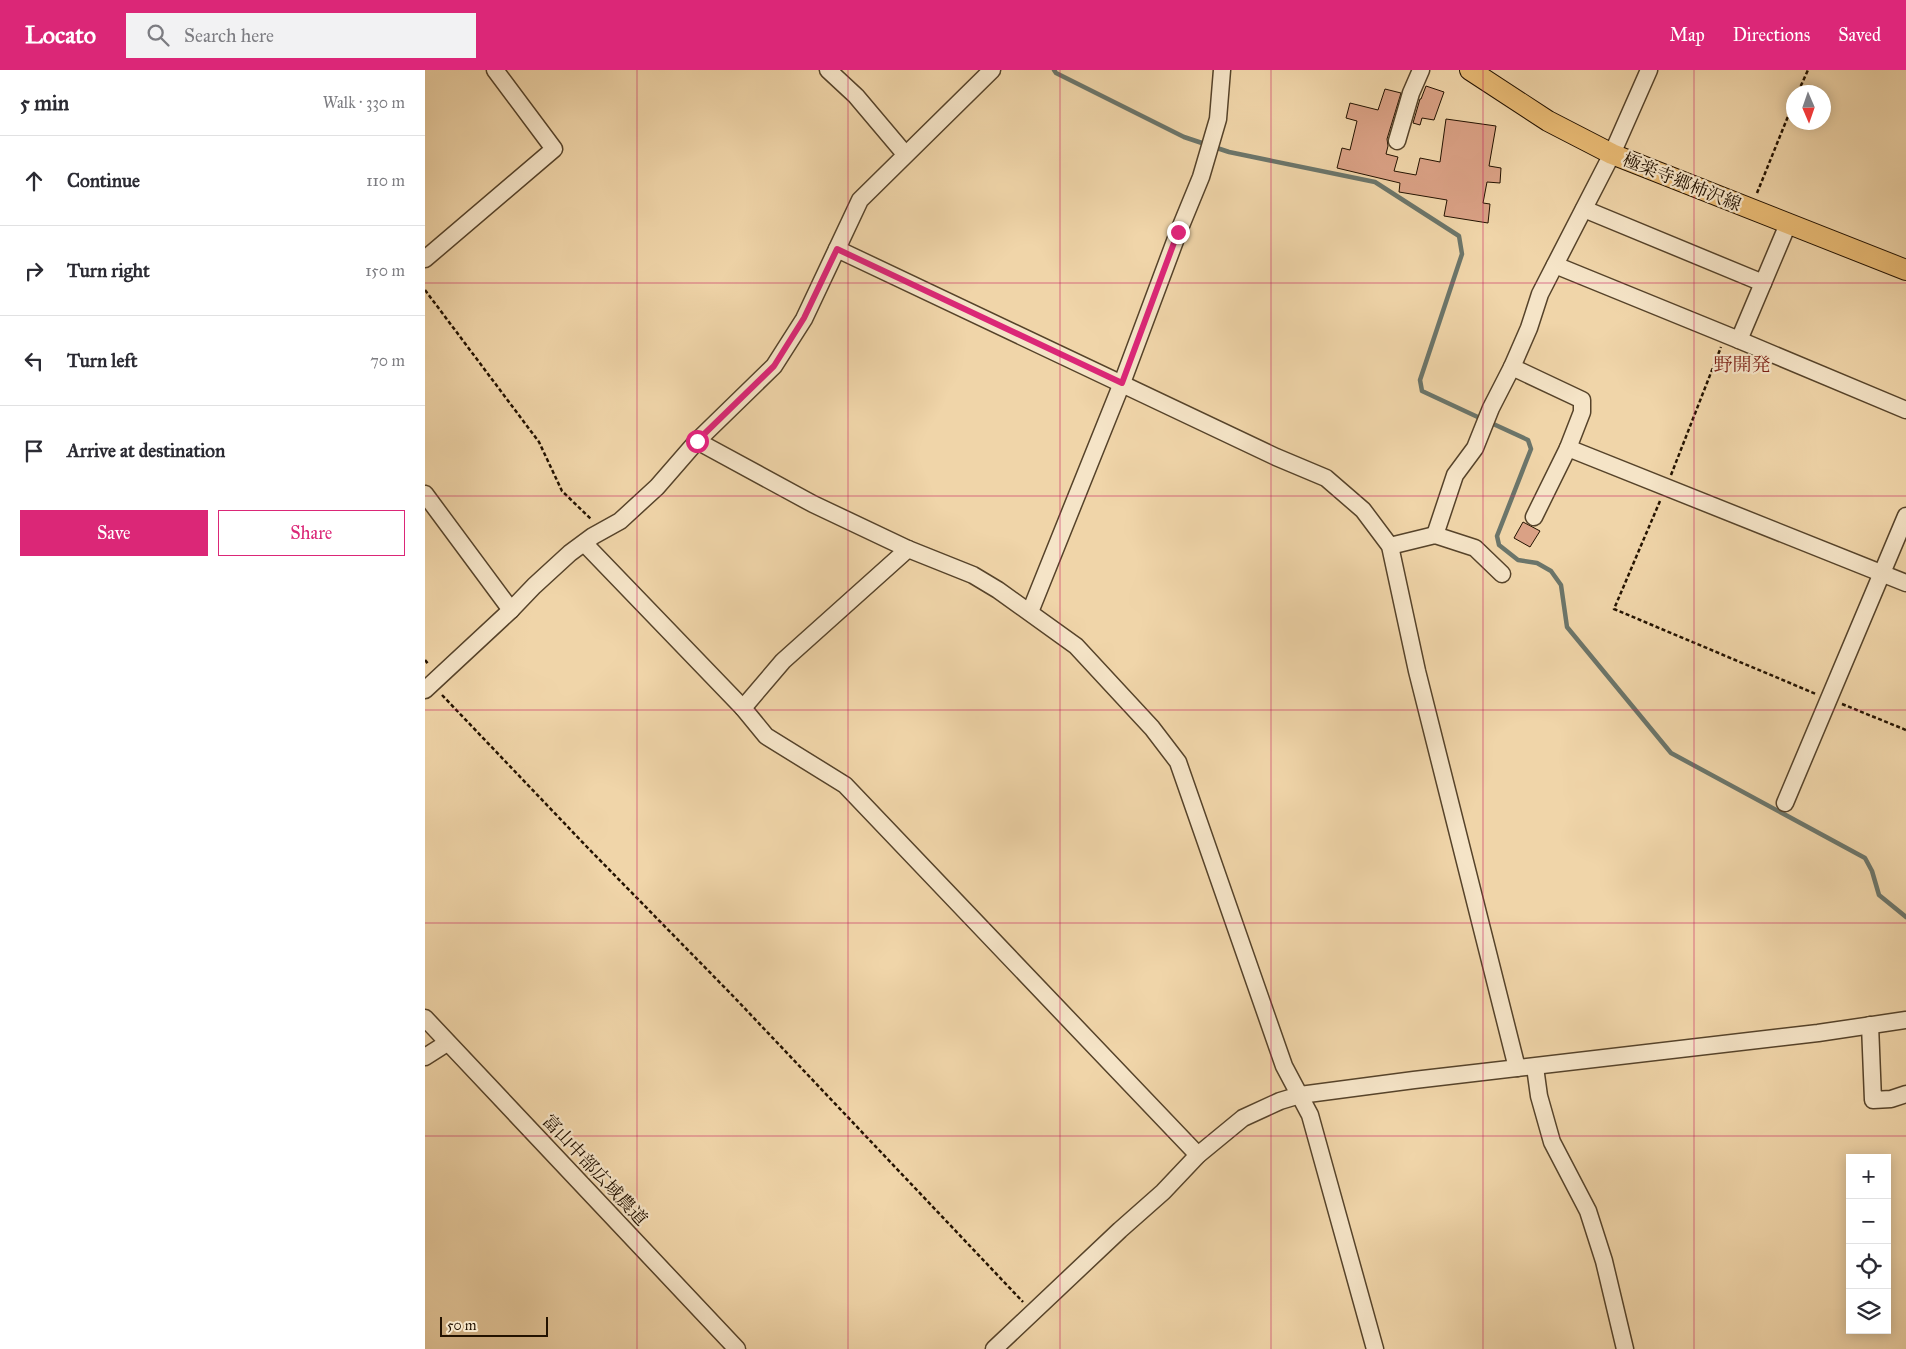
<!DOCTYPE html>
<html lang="en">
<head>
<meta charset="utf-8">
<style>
  body { margin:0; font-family:"IM FELL Great Primer","Noto Serif JP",serif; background:#f2f2f3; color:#2b2b33 }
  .controls { position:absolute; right:15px; bottom:15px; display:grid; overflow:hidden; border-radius:0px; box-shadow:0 2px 12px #0003 }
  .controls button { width:45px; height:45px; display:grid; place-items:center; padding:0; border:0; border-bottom:1px solid #e1e1e2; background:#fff; color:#2b2b33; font:25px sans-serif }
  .compass { position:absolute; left:1361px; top:15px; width:45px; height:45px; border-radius:50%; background:#fff; box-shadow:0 2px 12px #0003; rotate:178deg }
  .scale { position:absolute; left:15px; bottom:12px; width:108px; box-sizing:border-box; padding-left:5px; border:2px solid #231200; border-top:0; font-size:14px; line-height:18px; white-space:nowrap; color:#231200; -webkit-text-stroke:4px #f5e4c7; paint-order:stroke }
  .stop { position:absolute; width:15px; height:15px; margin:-11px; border:4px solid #db2777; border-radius:50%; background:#fff }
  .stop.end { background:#db2777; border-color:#fff; box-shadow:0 1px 5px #0008 }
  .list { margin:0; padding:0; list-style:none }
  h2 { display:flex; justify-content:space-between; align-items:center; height:65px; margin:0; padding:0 20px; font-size:21px }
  h2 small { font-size:16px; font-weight:400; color:#7c7c81 }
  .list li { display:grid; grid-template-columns:32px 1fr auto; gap:15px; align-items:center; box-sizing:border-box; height:90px; padding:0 20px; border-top:1px solid #e1e1e2 }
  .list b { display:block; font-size:19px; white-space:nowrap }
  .list em { font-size:16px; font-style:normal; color:#7c7c81 }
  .actions { display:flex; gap:10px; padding:15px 20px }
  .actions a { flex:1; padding:11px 0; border:1px solid #db2777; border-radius:0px; text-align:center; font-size:18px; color:#db2777 }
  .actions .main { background:#db2777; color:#fff }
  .icon { flex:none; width:28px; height:28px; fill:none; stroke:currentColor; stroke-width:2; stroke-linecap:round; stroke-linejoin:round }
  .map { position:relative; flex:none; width:1481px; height:1279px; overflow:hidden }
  header { display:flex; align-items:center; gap:30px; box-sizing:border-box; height:70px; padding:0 25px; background:#db2777; color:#fff }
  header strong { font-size:24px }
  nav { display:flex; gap:28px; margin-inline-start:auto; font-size:18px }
  .search { width:350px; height:45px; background:#f2f2f3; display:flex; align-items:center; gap:12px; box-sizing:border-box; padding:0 18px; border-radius:0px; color:#7c7c81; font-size:19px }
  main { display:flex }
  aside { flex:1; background:#fff }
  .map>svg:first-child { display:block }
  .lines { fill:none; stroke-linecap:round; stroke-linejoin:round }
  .stream { stroke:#6b756a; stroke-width:4.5 }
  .building { fill:#daa185; stroke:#231200 }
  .minor-casing { stroke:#56432a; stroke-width:19 }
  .major-casing { stroke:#231200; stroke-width:22 }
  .path { stroke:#231200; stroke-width:2.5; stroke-dasharray:4 2.5; stroke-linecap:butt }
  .minor { stroke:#f5e4c7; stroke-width:16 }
  .major { stroke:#e8ba74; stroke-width:20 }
  .route { stroke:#db2777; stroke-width:6 }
  .grid { fill:none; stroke:#c2185b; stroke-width:1; stroke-opacity:0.55 }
  .labels { text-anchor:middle; stroke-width:4.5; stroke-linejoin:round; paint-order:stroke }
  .street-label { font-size:18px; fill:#231200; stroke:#f5e4c7 }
  .neighbourhood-label { font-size:19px; fill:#7a1f14; stroke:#f5e4c7 }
</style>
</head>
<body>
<header>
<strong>Locato</strong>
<div class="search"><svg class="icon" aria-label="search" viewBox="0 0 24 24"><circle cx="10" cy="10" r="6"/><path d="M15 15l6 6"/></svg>Search here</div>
<nav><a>Map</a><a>Directions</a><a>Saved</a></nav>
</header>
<main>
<aside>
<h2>5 min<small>Walk · 330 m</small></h2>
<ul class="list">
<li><svg class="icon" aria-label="ahead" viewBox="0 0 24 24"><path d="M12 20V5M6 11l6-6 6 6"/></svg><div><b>Continue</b></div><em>110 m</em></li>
<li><svg class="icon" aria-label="right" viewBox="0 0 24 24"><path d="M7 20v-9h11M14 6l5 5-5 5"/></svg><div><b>Turn right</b></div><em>150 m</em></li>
<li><svg class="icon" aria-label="left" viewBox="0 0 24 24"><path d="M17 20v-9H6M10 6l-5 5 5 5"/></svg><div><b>Turn left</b></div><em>70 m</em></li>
<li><svg class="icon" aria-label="arrive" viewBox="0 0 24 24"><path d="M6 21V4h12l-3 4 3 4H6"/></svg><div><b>Arrive at destination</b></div></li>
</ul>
<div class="actions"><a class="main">Save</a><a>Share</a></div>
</aside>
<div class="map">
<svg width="1481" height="1279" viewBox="0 0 1481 1279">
  <rect width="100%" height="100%" fill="#f0d5a9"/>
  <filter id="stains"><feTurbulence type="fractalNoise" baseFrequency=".004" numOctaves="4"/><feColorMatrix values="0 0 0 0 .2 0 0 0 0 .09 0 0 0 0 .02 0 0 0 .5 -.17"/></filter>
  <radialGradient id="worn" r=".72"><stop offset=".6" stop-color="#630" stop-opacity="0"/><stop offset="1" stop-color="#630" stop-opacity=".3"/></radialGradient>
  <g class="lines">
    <!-- stream -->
    <g class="stream">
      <path d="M629 0 631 3 759 67 804 82 950 112 1034 166 1037 184 995 310 997 321 1057 349"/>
      <path d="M1064 352 1103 370 1106 379 1072 466 1074 475 1093 490 1112 493 1126 501 1136 515 1142 557 1246 683 1440 788 1447 801 1454 825 1481 847"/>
    </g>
  </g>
  <!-- building -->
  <g class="building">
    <path d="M1001 16 1019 22 1009 50 997 48 995 55 988 53 995 29H996Z"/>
    <path d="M960 19 976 23 962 69 963 76 961 84 973 87 969 101 991 105 995 88 1015 92 1021 49 1071 56 1064 96 1076 98 1075 113 1062 112 1058 133 1065 134 1063 153 1019 146 1022 130 974 122 975 113 912 98 917 78 925 80 932 51 921 48 925 33 953 40Z"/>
    <path d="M1098 452 1115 461 1105 477 1089 468Z"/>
  </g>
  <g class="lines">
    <defs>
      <g id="minor">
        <path d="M403 0 431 26 480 84"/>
        <path d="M1224 0 1187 84 1115 224 1104 258 1087 297 1157 330V342L1143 378 1481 513"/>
        <path d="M972 71 986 23 996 0"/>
        <path d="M1159 139 1338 213"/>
        <path d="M412 179 851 387 901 408 938 440 965 476 992 601 1092 998"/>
        <path d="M0 189 129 79 70 0"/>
        <path d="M1130 195 1314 270 1363 154"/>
        <path d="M1314 270 1481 340"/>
        <path d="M272 371 388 434 483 479 548 505 573 520 651 576 727 658 753 692 859 996 885 1045 950 1279"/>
        <path d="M0 424 86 540"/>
        <path d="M1109 447 1143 378"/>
        <path d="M1010 465 1030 405 1050 378 1066 338 1087 297"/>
        <path d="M159 473 318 638"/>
        <path d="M965 476 1010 465 1050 478 1077 504"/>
        <path d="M483 479 358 591 318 638 341 666 420 715 773 1085"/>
        <path d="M605 542 697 313 753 163 776 107 793 49 797 0"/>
        <path d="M0 620 86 540 109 516 145 483 168 466 195 451 232 417 272 371 349 296 379 249 435 130 567 0"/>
        <path d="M1360 733 1481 446"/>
        <path d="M0 948 312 1279"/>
        <path d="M1445 955 1448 1030 1466 1029 1481 1024"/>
        <path d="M0 987 22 973"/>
        <path d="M1110 997 1114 1026 1127 1072 1163 1141 1179 1191 1200 1279"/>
        <path d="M569 1279 695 1160 738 1122 773 1085 818 1048 855 1031 875 1025 989 1010 1393 963 1481 950"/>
      </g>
      <path id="major" d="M1045 0 1123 51 1187 84 1481 200"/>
    </defs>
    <!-- minor casing -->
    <use href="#minor" class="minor-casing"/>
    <!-- major casing -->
    <use href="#major" class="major-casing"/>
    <!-- path -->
    <g class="path">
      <path d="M1373 22 1383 0"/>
      <path d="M1332 123 1368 34"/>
      <path d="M0 220 114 372 137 421 167 450"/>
      <path d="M1246 405 1296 277"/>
      <path d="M1235 431 1189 539 1391 624"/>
      <path d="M0 590 4 595"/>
      <path d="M17 625 162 777 308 926 598 1232"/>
      <path d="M1417 634 1481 660"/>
    </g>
    <!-- minor -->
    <use href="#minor" class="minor"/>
    <!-- major -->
    <use href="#major" class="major"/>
  </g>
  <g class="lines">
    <!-- route -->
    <path class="route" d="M272 371 349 296 379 248 412 179 697 313 753 162"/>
  </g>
  <!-- grid -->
  <path class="grid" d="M212 0V1279M423 0V1279M635 0V1279M846 0V1279M1058 0V1279M1269 0V1279M0 213H1481M0 426H1481M0 640H1481M0 853H1481M0 1066H1481"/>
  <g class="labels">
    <!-- street labels -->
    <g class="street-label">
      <text transform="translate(1257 112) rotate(22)" y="6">極楽寺郷柿沢線</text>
      <text transform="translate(170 1100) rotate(47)" y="6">富山中部広域農道</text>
    </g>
    <!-- neighbourhood labels -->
    <g class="neighbourhood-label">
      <text x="1317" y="301">野開発</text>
    </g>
  </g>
  <rect width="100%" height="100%" filter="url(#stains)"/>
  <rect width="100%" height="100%" fill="url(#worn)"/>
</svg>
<div class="controls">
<button>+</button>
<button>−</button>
<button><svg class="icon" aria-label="locate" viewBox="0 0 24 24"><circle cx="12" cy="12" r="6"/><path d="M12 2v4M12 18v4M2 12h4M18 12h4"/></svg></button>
<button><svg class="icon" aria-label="layers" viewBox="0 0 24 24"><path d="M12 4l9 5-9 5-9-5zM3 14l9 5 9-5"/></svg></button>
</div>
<svg class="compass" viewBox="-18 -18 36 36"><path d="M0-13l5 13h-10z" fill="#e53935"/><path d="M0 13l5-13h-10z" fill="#7c7c81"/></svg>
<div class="scale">50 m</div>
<div class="stop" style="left:272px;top:371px"></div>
<div class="stop end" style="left:753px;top:162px"></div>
</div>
</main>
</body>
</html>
